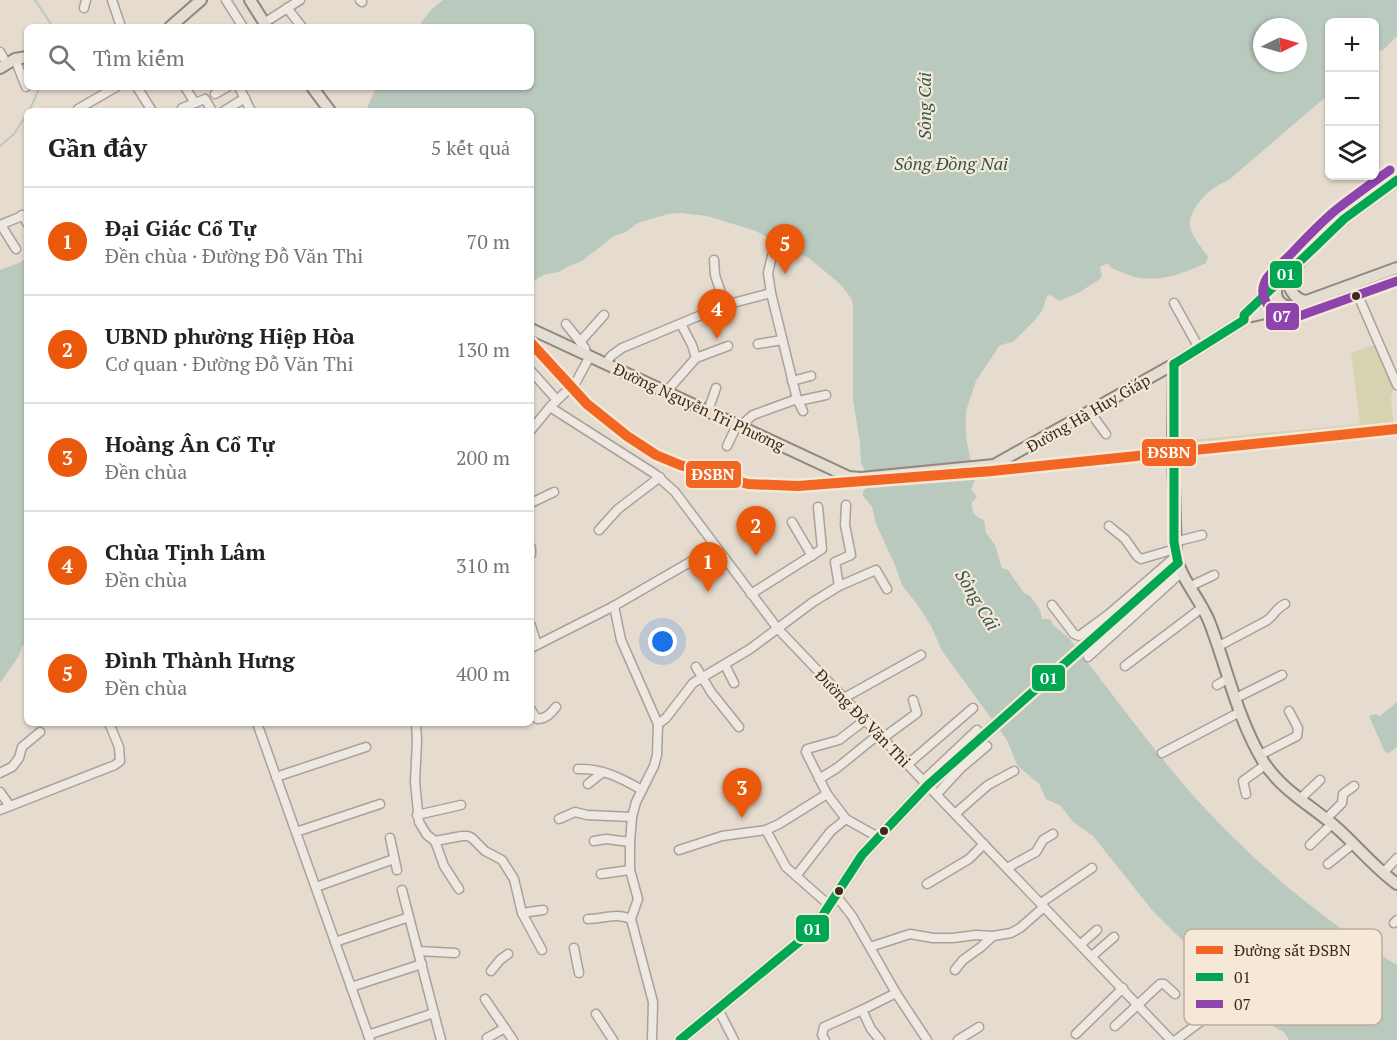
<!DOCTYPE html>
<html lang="vi">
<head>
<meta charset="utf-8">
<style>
  body { margin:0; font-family:"PT Serif",serif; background:#f6f6f6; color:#222 }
  .controls { position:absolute; right:18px; top:18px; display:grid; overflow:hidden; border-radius:9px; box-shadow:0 2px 4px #0004 }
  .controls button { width:54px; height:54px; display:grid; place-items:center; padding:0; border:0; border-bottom:2px solid #e0e0e0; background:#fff; color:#222; font:30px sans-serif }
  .compass { position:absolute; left:1253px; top:18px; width:54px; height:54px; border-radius:50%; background:#fff; box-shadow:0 2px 4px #0004; rotate:85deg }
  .you { position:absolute; left:663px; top:642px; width:21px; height:21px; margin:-15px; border:4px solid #fff; border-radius:50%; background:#1a73e8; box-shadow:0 0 0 9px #1a73e833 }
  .badge { display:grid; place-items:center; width:39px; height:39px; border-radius:50%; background:#ea580c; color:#fff; font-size:20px; font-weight:700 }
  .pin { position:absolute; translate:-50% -50px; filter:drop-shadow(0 2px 3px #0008) }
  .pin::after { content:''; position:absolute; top:32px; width:21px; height:18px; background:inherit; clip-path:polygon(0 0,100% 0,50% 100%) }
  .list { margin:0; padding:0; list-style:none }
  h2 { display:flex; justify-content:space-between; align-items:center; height:78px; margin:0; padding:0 24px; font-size:26px }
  h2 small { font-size:20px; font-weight:400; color:#767676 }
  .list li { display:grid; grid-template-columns:39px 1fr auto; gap:18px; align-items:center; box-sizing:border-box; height:108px; padding:0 24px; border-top:2px solid #e0e0e0 }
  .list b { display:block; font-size:22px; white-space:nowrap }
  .list p { margin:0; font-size:20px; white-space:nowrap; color:#767676 }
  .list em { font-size:20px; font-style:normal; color:#767676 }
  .icon { flex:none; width:33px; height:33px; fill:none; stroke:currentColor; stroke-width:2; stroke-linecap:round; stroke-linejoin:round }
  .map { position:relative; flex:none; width:1397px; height:1040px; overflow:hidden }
  .search { position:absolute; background:#fff; box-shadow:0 2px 4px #0004; left:24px; top:24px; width:510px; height:66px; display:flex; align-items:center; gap:15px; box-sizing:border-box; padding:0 21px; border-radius:9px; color:#767676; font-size:22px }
  .panel { position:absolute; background:#fff; box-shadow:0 2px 4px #0004; left:24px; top:108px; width:510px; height:618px; border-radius:9px }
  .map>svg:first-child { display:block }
  .green { fill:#d7d3b2 }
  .water { fill:#bac9be; fill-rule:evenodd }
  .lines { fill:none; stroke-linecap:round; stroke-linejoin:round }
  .stream { stroke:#bac9be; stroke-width:2 }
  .minor-casing { stroke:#aaa198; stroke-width:11 }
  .major-casing { stroke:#90877f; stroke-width:14 }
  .minor { stroke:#ede8e1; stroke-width:8 }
  .major { stroke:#e4ddd2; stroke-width:10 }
  .bus-1-casing { stroke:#f5e8d6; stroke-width:14 }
  .bus-2-casing { stroke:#f5e8d6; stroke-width:14 }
  .bus-1 { stroke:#00a651; stroke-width:9 }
  .bus-2 { stroke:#8e44ad; stroke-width:9 }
  .rail-1-casing { stroke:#f5e8d6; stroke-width:15 }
  .rail-1 { stroke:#f26522; stroke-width:10 }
  .bus-dot { fill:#392920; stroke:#f5e8d6; stroke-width:2 }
  .labels { text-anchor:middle; stroke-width:4.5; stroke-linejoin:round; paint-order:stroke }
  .street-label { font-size:16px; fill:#392920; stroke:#f5e8d6 }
  .water-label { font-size:18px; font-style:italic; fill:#305851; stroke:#f5e8d6 }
  .key { fill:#f5e8d6; stroke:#bdaf9f; stroke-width:1.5 }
  .key-label { font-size:16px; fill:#392920 }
  .line-badge { stroke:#f5e8d6; stroke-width:2 }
  .badge-label { font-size:16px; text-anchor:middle; font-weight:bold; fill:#fff }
</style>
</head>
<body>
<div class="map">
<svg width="1397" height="1040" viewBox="0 0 1397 1040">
  <rect width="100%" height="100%" fill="#e5dccf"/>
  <!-- green -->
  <path class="green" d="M1377 344 1394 386 1391 399 1394 429 1182 448 1181 441 1360 424 1351 353Z"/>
  <!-- water -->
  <g class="water">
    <path d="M443 0H1397V36L1383 50 1375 52 1374 22H1330L1329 94 1229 180C1214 185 1192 204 1190 222 1189 234 1201 247 1208 256L1206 263C1181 275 1149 286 1124 273 1117 269 1112 271 1108 263L1100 267 1102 275 1100 279 1080 292 1059 301 1051 295 1047 296 1042 311 1034 321 1013 342 1000 345 976 381 966 411V437L970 458 973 463 972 468 975 480 971 489 977 497 972 502C972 513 974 516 984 520L986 533 995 545 1002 568 1008 570 1024 593 1030 596 1040 610 1042 619H1050L1054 626 1069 638C1112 693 1153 751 1200 803 1257 865 1324 922 1397 965V1040H1289L1284 1032 1269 1024 1255 1007 1223 981 1207 965 1197 961 1183 941 1152 910 1093 836 1073 822 1061 806 1046 799 1039 784 1017 765 1007 740 942 651 931 626 919 607 902 585 895 565 876 524 872 507 863 496V492L868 485V476L861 463 860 443 853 400V305L851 298 840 284 810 259 799 253 787 248 756 231 707 216 681 213 668 214 638 223 626 232 614 236 582 261 569 266 559 272 546 274 531 282V111H366L376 87H531V27H418L430 11ZM1262 27H1298V63H1262Z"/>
    <path d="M27 258V641L22 647 19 656 0 683V270L19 263Z"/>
    <path d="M1397 702V747L1389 753 1385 752 1369 716 1375 714 1380 716Z"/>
  </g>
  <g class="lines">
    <!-- stream -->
    <g class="stream">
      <path d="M35 0 53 27"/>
      <path d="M29 111 40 87"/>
      <path d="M0 146 14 134 27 114"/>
    </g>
    <defs>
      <g id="minor">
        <path d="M112 0 121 27"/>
        <path d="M226 0 243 27"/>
        <path d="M360 0 362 2"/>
        <path d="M84 8 86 0"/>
        <path d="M287 8 302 27"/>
        <path d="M264 23 300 0"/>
        <path d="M0 52 7 64"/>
        <path d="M15 59 26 87"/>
        <path d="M137 87 152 111"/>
        <path d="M185 87 195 103"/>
        <path d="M239 87 251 111"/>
        <path d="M215 94 227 87"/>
        <path d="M78 109 116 87"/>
        <path d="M181 111 182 108 205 99 212 111"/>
        <path d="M224 111 245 98"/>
        <path d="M22 215 27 223"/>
        <path d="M0 225 27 214"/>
        <path d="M1 225 16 249"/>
        <path d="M714 260 715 275 725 305"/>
        <path d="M1353 284 1397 385"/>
        <path d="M1174 303 1199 348"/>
        <path d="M566 324 585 348 586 354"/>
        <path d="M681 324 692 345 696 358"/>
        <path d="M580 342 604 315"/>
        <path d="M758 344 782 340"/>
        <path d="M606 363 611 356 622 348 725 305 771 293"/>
        <path d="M531 371 557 400"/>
        <path d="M792 381 811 376"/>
        <path d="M666 392 696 358 728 346"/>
        <path d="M797 399 803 411"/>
        <path d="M798 401 826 395"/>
        <path d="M550 407 655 474 675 492 778 629 1171 1040"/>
        <path d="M708 411 716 388"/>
        <path d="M1090 412 1106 434"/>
        <path d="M740 426 753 415 797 399 771 293 768 273 772 256"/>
        <path d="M531 430 550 407 576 382 590 356"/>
        <path d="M727 446 737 425"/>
        <path d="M531 503 554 492"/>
        <path d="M792 522 812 556"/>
        <path d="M1109 526 1125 539 1137 556 1141 559 1175 549"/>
        <path d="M599 530 618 509 660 477"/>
        <path d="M1174 542 1202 535"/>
        <path d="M531 548V554"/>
        <path d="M839 586 835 562 851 555 845 525 846 505"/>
        <path d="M1191 586 1214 575"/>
        <path d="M751 594 822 549 818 507"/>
        <path d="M1052 605 1074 634 1079 636 1109 614 1176 556"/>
        <path d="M614 606 621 640 658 724 657 755 654 766 636 802 632 817 630 842V870L638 899 631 919 653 1002 652 1040"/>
        <path d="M531 626 537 645"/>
        <path d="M1219 646 1266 621C1274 616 1276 608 1285 604"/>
        <path d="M531 648 614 606 716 547"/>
        <path d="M1088 657 1182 572"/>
        <path d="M725 665 734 683"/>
        <path d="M1125 666 1203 607"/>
        <path d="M696 667 711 692 739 727"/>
        <path d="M1217 685 1229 678"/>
        <path d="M844 698 921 655"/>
        <path d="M1236 698 1282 675"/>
        <path d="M531 710 537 719C546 719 550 714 556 707"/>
        <path d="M257 723 370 1040"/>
        <path d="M416 723 417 741 415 782 419 822 427 835 435 841 462 836H468L472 838 485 851 502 860 514 879 522 913 542 950"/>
        <path d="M658 724 666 718 693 683 750 649 813 602 839 586 876 570 887 589"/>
        <path d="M883 738 917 713 913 700"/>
        <path d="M1162 753 1240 712"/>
        <path d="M1260 755 1297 736 1298 728 1289 711"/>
        <path d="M908 764 973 708"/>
        <path d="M578 769C602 768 621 778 642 790"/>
        <path d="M0 773 12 767 19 758 22 747 40 732"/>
        <path d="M276 777 366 747"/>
        <path d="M819 779 837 768 879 734"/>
        <path d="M923 781 977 730"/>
        <path d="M588 784 603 772"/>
        <path d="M0 792 10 806"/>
        <path d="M937 794 961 768 987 746"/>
        <path d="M1246 794 1243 781 1265 765"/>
        <path d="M1300 799 1320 780"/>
        <path d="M0 810 115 765 120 761 119 747 109 723"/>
        <path d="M955 814 988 785 1014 771"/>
        <path d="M417 815 461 805"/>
        <path d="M559 819 575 812 587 815 632 817"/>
        <path d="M846 819 827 794 806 752 807 749 839 740 865 720"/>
        <path d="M1326 819 1342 803 1343 794 1354 786"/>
        <path d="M766 830 786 867 829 905"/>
        <path d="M296 832 380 804"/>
        <path d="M390 838 397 870"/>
        <path d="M435 841 444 866 459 889"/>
        <path d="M594 841 606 839 630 842"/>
        <path d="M1310 845 1332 824"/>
        <path d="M679 850 722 836 766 830 779 824 827 794"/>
        <path d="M1328 864 1353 844"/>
        <path d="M1007 868 1036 852 1043 840 1053 834"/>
        <path d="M1383 873 1397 858"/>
        <path d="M601 874 630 870"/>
        <path d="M796 876 831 831 846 819 878 837"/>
        <path d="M927 884 969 859 984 844"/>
        <path d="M316 887 394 859"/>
        <path d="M402 890 441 1040"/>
        <path d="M835 894 852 916 896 993 927 1040"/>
        <path d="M1041 903 1092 868"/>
        <path d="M522 913 543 910"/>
        <path d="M588 919C604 919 616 912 631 919"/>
        <path d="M1394 923 1397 920"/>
        <path d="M335 942 409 917"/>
        <path d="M1081 944 1097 930"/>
        <path d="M870 947 910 934 933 938H953L976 935 993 936 1011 933 1020 928 1044 907"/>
        <path d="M574 948 579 973"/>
        <path d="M418 951 455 953"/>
        <path d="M1092 956 1114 937"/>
        <path d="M955 970 963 960 981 947 993 936"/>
        <path d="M491 971 500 960 508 954"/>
        <path d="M351 987 422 964"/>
        <path d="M485 999 513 1040"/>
        <path d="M718 1009 734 1040"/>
        <path d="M596 1014 613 1040"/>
        <path d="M1115 1026 1160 984H1164L1175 994"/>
        <path d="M1076 1034 1123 988"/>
        <path d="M368 1035 434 1013"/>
        <path d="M487 1038 505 1028"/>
        <path d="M825 1040 822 1035 824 1027 862 1010"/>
        <path d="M880 1040 871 1029 862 1010 896 993"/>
        <path d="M958 1040 979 1027"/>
        <path d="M1176 1040 1212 1013 1207 1008 1226 994 1232 995"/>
      </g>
      <g id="major">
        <path d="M250 0 267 27"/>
        <path d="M170 27 201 0"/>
        <path d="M0 68 15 59 27 57"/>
        <path d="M312 87 330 111"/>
        <path d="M1288 274C1287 287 1293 299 1306 301"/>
        <path d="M1277 285C1274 296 1278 305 1290 307"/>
        <path d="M1252 316 1290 307 1397 268"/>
        <path d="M531 329 849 477 861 478 994 465 1174 364 1244 320V315L1288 274 1321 240 1344 219 1397 180"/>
        <path d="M1174 364 1173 451 1176 556C1181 579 1200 599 1209 621 1227 667 1237 718 1263 761 1281 790 1312 806 1337 828 1357 846 1375 868 1397 884"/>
        <path d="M680 1040 805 937 817 924 862 855 928 785 1178 563"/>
      </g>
    </defs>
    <!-- minor casing -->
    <use href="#minor" class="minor-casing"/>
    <!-- major casing -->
    <use href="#major" class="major-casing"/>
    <!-- minor -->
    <use href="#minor" class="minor"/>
    <!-- major -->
    <use href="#major" class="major"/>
    <defs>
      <g id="bus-1">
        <path d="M1174 364 1244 320V315L1344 219 1397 180"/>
        <path d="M1174 364V542L1178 563"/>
        <path d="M680 1040 805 937 817 924 862 855 928 785 1178 563"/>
      </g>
      <path id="bus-2" d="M1390 170C1372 183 1354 196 1337 209 1320 223 1305 239 1290 255 1283 262 1273 270 1267 278 1255 297 1272 316 1291 319L1397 281"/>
    </defs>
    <!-- bus-1 casing -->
    <use href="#bus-1" class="bus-1-casing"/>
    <!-- bus-2 casing -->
    <use href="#bus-2" class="bus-2-casing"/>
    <!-- bus-1 -->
    <use href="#bus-1" class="bus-1"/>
    <!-- bus-2 -->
    <use href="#bus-2" class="bus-2"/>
    <defs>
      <path id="rail-1" d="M531 343 587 404 627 436 656 455 680 465 748 484 798 486 992 471 1397 429"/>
    </defs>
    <!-- rail-1 casing -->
    <use href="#rail-1" class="rail-1-casing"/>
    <!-- rail-1 -->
    <use href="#rail-1" class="rail-1"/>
  </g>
  <!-- markers -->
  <g class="bus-dot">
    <circle cx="1356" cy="296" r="5"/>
    <circle cx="884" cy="831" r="5"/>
    <circle cx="839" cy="891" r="5"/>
  </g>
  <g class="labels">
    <!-- street labels -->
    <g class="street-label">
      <text transform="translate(699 407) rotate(25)" y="6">Đường Nguyễn Tri Phương</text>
      <text transform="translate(1088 413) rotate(-30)" y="6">Đường Hà Huy Giáp</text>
      <text transform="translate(863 718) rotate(46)" y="6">Đường Đỗ Văn Thi</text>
    </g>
    <!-- water labels -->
    <g class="water-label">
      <text transform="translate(925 106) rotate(-90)" y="6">Sông Cái</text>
      <text x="951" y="170">Sông Đồng Nai</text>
      <text transform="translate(977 600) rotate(59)" y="6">Sông Cái</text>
    </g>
  </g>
  <!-- legend -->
  <rect x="1184" y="929" width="198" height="96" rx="9" class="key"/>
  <rect x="1196" y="946" width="27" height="8" fill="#f26522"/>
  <rect x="1196" y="973" width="27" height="8" fill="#00a651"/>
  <rect x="1196" y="1000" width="27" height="8" fill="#8e44ad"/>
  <g class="key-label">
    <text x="1234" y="956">Đường sắt ĐSBN</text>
    <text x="1234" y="983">01</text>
    <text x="1234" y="1010">07</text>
  </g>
  <g class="line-badge">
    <rect x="1269" y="260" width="34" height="29" rx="6" fill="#00a651"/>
    <rect x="1265" y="302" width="35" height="29" rx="6" fill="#8e44ad"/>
    <rect x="1141" y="438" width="56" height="29" rx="6" fill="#f26522"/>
    <rect x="685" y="460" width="57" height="29" rx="6" fill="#f26522"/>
    <rect x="1031" y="664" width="35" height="28" rx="6" fill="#00a651"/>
    <rect x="795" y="914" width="35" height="29" rx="6" fill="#00a651"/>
  </g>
  <g class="badge-label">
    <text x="1286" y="280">01</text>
    <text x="1282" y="322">07</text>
    <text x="1169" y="458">ĐSBN</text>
    <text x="713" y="480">ĐSBN</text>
    <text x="1049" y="684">01</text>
    <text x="813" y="935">01</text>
  </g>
</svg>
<div class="controls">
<button>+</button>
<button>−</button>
<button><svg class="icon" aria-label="layers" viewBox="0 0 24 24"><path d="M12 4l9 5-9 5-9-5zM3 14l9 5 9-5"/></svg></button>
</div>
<svg class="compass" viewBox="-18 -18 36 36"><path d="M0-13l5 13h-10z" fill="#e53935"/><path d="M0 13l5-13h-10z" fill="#767676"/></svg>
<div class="you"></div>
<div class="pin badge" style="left:708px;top:592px">1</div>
<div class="pin badge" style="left:756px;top:556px">2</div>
<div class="pin badge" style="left:742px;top:818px">3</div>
<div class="pin badge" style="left:717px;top:339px">4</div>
<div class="pin badge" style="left:785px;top:274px">5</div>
<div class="search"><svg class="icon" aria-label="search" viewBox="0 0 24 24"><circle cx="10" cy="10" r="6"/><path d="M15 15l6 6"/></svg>Tìm kiếm</div>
<section class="panel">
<h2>Gần đây<small>5 kết quả</small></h2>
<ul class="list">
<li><span class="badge">1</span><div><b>Đại Giác Cổ Tự</b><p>Đền chùa · Đường Đỗ Văn Thi</p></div><em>70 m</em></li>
<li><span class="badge">2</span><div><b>UBND phường Hiệp Hòa</b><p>Cơ quan · Đường Đỗ Văn Thi</p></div><em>130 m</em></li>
<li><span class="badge">3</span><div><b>Hoàng Ân Cổ Tự</b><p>Đền chùa</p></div><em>200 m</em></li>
<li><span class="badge">4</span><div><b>Chùa Tịnh Lâm</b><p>Đền chùa</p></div><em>310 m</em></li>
<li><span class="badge">5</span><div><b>Đình Thành Hưng</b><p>Đền chùa</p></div><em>400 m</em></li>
</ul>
</section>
</div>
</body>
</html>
